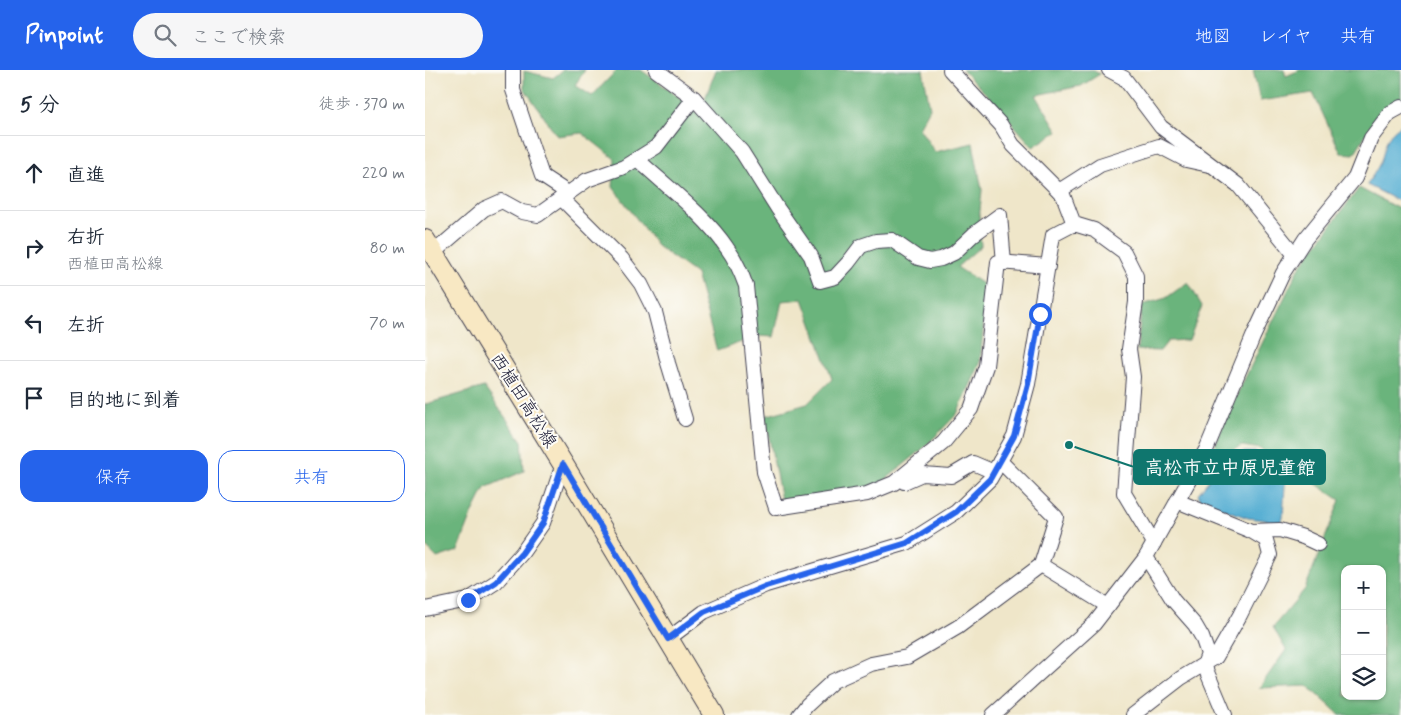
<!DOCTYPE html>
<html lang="ja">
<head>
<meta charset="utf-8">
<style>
  body { margin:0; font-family:Mynerve,"Klee One",sans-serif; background:#f6f6f7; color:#1f2937 }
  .controls { position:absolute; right:15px; bottom:15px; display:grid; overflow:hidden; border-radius:10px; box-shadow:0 1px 4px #0004 }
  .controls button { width:45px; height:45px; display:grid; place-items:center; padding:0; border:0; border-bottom:1px solid #e0e1e3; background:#fff; color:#1f2937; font:25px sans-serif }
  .stop { position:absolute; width:15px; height:15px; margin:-11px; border:4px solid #2563eb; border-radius:50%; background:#fff }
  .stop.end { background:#2563eb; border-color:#fff; box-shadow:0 1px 5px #0008 }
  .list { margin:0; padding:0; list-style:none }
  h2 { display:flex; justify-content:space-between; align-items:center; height:65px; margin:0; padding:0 20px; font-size:21px }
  h2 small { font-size:16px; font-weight:400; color:#747a83 }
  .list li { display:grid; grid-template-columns:32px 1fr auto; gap:15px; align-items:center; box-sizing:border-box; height:75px; padding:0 20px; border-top:1px solid #e0e1e3 }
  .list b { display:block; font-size:19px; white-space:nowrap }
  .list p { margin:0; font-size:16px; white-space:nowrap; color:#747a83 }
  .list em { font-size:16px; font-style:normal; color:#747a83 }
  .actions { display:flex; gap:10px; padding:15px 20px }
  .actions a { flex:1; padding:11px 0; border:1px solid #2563eb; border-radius:15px; text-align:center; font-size:18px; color:#2563eb }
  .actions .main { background:#2563eb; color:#fff }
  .icon { flex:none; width:28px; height:28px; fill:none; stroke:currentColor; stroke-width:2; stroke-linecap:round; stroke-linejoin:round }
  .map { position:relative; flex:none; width:976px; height:645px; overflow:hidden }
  header { display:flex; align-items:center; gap:30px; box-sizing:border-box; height:70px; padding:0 25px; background:#2563eb; color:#fff }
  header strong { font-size:24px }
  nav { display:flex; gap:28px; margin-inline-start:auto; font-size:18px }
  .search { width:350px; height:45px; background:#f6f6f7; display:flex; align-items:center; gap:12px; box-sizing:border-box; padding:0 18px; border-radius:28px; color:#747a83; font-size:19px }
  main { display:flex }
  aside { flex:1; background:#fff }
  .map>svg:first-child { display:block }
  .forest { fill:#6ab47b; stroke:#466b5b; fill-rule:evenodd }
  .water { fill:#56afd3; stroke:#3c6887 }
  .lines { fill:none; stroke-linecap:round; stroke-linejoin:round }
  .street-casing { stroke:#413f50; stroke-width:16 }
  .secondary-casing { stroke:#413f50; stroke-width:22 }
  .street { stroke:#fff; stroke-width:14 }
  .secondary { stroke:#f8e8c3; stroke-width:20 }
  .route { stroke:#2563eb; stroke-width:6 }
  .labels { text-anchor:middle; stroke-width:4; stroke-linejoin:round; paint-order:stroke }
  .street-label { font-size:18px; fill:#22223b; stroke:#fdfcf7 }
  .leader { fill:none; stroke:#0f766e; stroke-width:2 }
  .callout-dot { fill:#0f766e; stroke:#fdfcf7; stroke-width:2 }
  .callout { fill:#0f766e; stroke:#0f766e; stroke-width:2 }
  .callout-label { font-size:19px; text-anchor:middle; font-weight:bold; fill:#fff }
</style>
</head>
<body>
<header>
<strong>Pinpoint</strong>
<div class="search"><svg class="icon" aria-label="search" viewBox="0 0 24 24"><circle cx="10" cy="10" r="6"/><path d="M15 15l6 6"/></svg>ここで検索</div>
<nav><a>地図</a><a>レイヤ</a><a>共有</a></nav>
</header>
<main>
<aside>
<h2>5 分<small>徒歩 · 370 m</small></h2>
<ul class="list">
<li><svg class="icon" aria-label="ahead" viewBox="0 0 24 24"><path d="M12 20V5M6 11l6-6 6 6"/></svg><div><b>直進</b></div><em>220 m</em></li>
<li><svg class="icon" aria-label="right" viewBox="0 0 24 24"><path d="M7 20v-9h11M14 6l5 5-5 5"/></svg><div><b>右折</b><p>西植田高松線</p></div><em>80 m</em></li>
<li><svg class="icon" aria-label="left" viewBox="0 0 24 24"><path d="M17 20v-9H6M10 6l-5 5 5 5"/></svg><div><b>左折</b></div><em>70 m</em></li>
<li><svg class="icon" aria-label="arrive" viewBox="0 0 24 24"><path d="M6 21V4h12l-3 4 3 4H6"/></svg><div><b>目的地に到着</b></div></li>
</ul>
<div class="actions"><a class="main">保存</a><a>共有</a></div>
</aside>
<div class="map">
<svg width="976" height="645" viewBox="0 0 976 645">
  <rect width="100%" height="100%" fill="#fdfcf7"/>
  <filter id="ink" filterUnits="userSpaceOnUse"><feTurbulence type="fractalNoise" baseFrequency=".02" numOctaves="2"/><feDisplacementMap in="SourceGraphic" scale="10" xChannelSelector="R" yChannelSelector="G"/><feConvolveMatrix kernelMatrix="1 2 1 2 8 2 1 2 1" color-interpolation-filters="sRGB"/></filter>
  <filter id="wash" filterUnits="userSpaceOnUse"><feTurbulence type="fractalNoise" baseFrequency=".0096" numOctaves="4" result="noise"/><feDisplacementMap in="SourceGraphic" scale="20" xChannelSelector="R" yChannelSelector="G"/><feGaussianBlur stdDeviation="1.12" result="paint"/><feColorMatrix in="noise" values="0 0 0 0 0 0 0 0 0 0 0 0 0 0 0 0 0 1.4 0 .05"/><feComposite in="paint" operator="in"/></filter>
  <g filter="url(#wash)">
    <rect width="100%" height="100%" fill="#efe6c9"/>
    <!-- forest -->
    <g class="forest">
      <path d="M138 0H160L150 15 167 26 192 0H216L256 28 274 44 291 0H498L505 38 494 58 510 82 548 73 557 120 554 151 556 176 532 197 562 217 555 294 532 344 499 378 459 411 435 420 356 430 340 346 382 334 407 309 378 229 357 231 349 267 333 266 292 281 271 204 232 176 188 117 190 89 157 63 132 66 99 18V1L128 8Z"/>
      <path d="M537 0H667L675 4 656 16 611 25 633 61 608 77 564 27Z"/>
      <path d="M828 0H859L861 6 875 0H976V29L953 45 929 84 916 83 888 23 835 31Z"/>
      <path d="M934 118 976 140V645H915L883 616 834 618 861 580 848 557 880 519 915 430 878 405 862 409 851 390 836 379 817 376 801 384 778 409 800 349 874 198ZM920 499H957V626H920Z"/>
      <path d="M763 212 777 236 764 270 743 271 735 281 712 280 717 235 741 228Z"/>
      <path d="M59 317 97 371 99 401 60 418 48 442 33 481 12 488 0 476V333L1 334Z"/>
    </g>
    <!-- water -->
    <g class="water">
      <path d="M976 55V132L942 115C946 108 951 101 955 93 962 76 958 67 976 55Z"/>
      <path d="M818 382H831L845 390 854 400 860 415 858 448 856 452 823 448 776 431 773 424 793 398 806 387Z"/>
    </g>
  </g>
  <g filter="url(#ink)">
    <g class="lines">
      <defs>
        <g id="street">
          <path d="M88 0V20L117 106 143 123"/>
          <path d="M231 0 269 28 317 82 353 139 386 186 395 211 410 207 423 193 436 176 451 171 467 170 493 188 505 191 516 189 529 183 549 164 575 145 579 193"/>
          <path d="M525 0 576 55 588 75 638 125 649 154"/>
          <path d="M684 0 699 8 736 57 813 115 870 185"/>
          <path d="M212 89C241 116 280 145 302 178 311 190 316 202 321 216L339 402 351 438 442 424 469 413 518 373 546 339 561 296 573 192 623 196"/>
          <path d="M634 121 675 95 734 76 761 90 784 95"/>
          <path d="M136 128 197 189 216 214 230 242 243 293 260 349"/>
          <path d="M1 182 8 183 59 139 77 131 97 142 113 145 162 110 199 97 231 77 269 28"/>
          <path d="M575 391 631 447 616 495 683 536"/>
          <path d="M479 412 497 404 526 406 548 393 569 402"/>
          <path d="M826 461 855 460 878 467 893 474"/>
          <path d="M721 487 748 530 770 555 777 567 783 584 779 595 800 645"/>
          <path d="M0 539 43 530 71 512 97 483 118 453 138 394"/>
          <path d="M243 569 279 542 341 515 482 473 531 442 565 409 589 366 603 314 628 165 649 154 669 160 699 182 711 206V232L704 279 708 307 699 423 729 473"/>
          <path d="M374 645 382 635 408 611 446 594 482 587 533 557 616 495"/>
          <path d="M568 645 669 554 721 487 781 380 828 267 858 203 880 169 930 108 946 68 965 43 976 37"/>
          <path d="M708 645 756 608 791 587 815 545 845 485 841 470 826 461 752 431"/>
        </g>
        <path id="secondary" d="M0 170 138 394 289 645"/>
      </defs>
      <!-- street casing -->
      <use href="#street" class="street-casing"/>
      <!-- secondary casing -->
      <use href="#secondary" class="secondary-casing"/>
      <!-- street -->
      <use href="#street" class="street"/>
      <!-- secondary -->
      <use href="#secondary" class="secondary"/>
    </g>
  </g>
  <g class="lines" filter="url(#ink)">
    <!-- route -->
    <path class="route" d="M43 530 71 512 97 483 118 453 138 394 243 569 279 542 341 516 482 473 531 442 565 409 589 366 603 314 615 244"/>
  </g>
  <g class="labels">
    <!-- street labels -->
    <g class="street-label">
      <text transform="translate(99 330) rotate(58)" y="6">西植田高松線</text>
    </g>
  </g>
  <!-- callouts -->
  <path class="leader" d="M644 375L709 397"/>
  <circle class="callout-dot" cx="644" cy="375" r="5"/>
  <rect class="callout" x="709" y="380" width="191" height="34" rx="5"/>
  <g class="callout-label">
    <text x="805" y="404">高松市立中原児童館</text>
  </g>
</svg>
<div class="controls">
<button>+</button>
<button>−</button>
<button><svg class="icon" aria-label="layers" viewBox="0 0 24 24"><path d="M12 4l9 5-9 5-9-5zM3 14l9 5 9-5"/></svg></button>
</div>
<div class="stop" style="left:615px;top:244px"></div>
<div class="stop end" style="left:43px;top:530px"></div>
</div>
</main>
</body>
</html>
